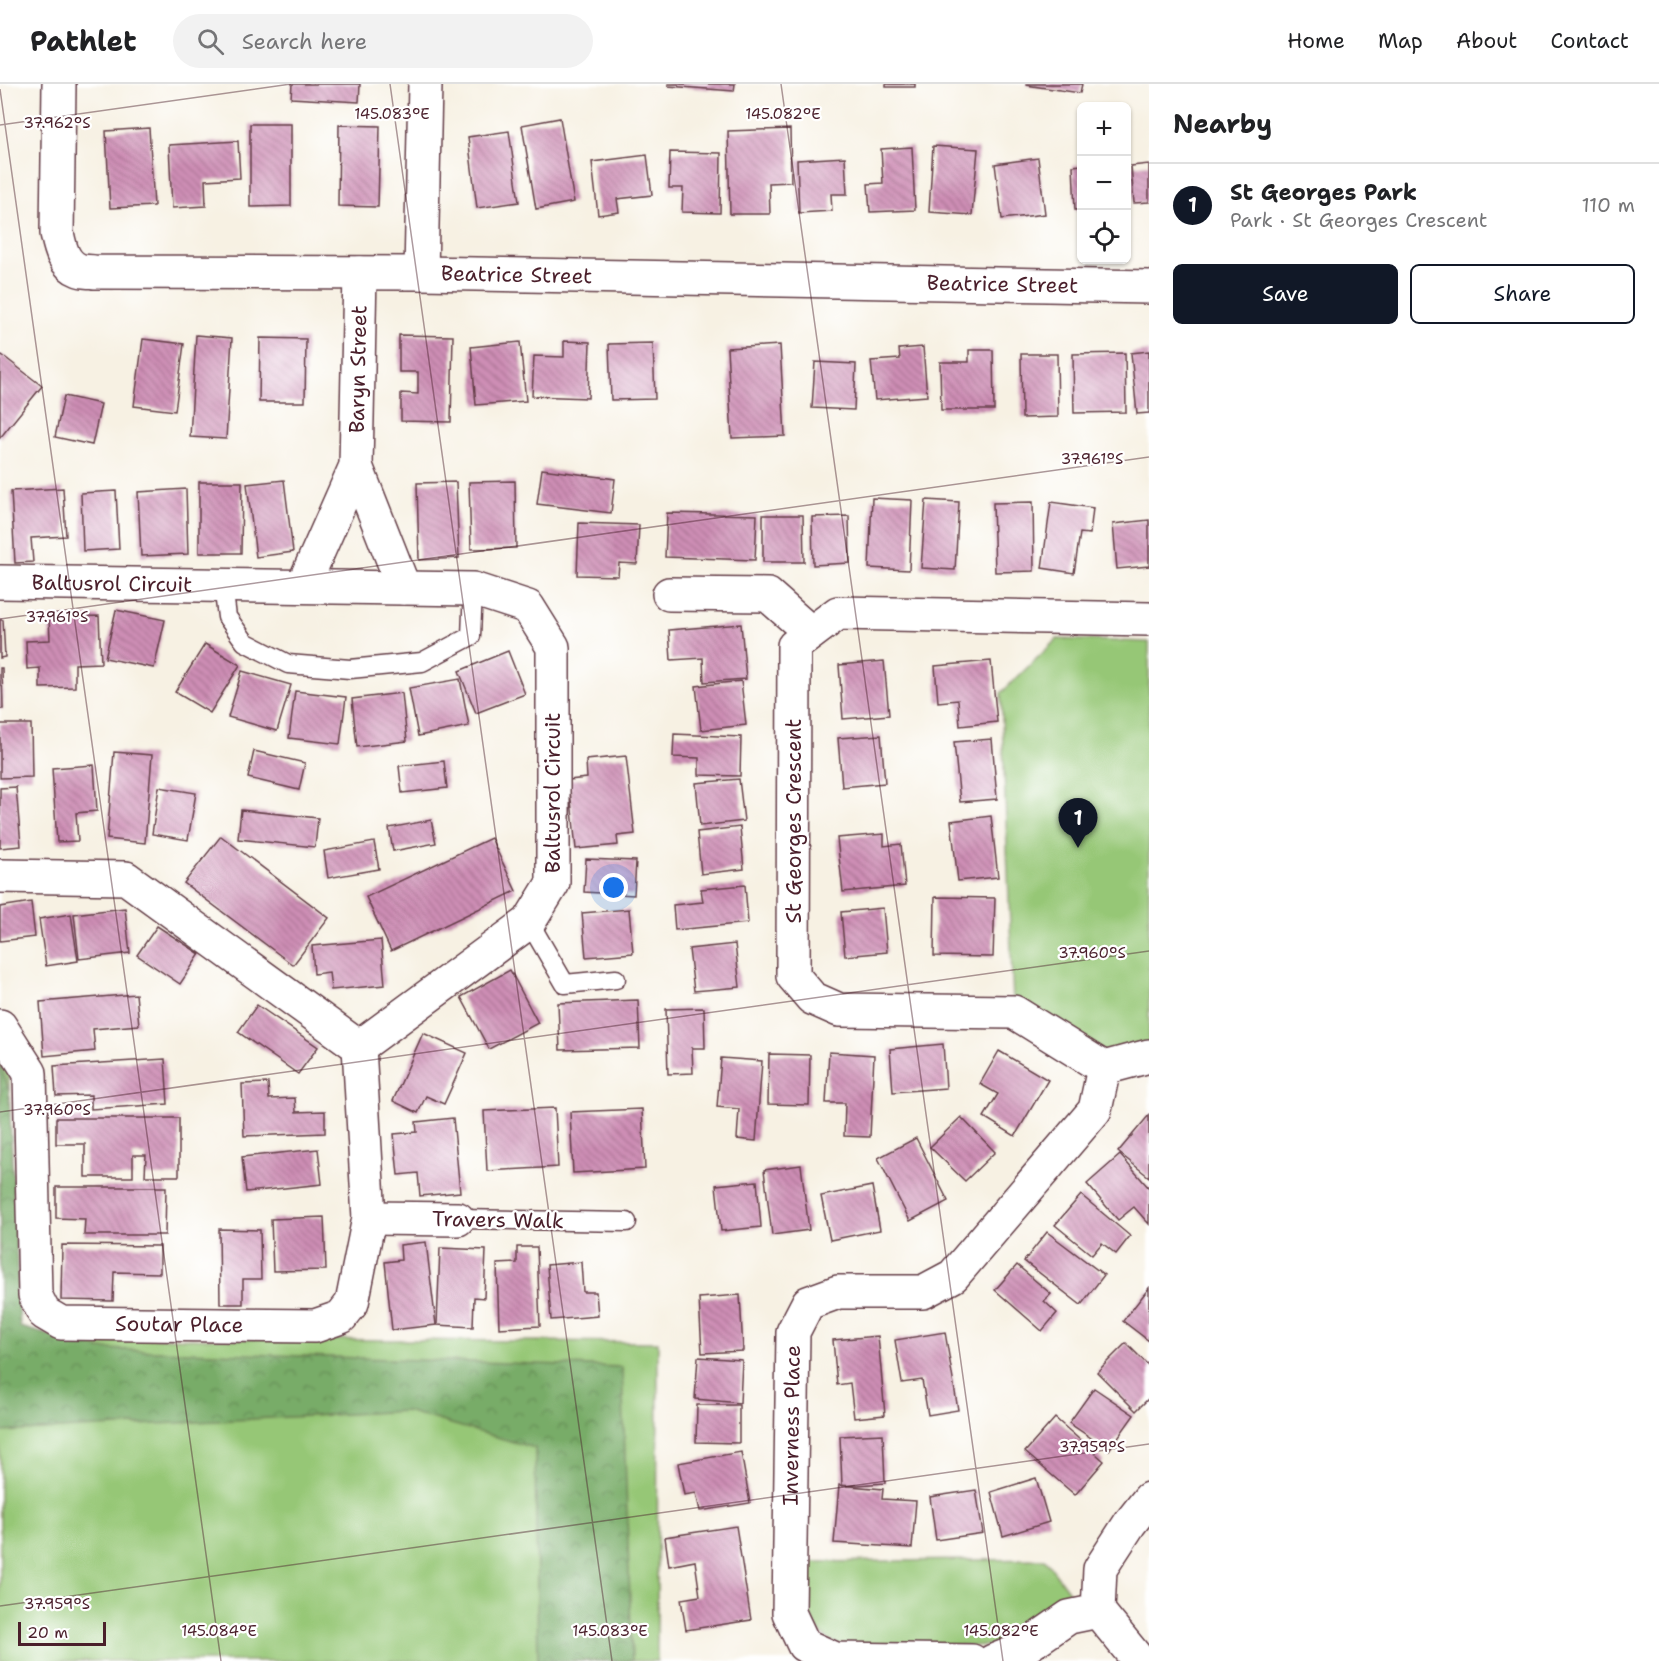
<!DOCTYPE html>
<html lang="en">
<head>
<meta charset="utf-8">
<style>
  body { margin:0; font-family:"Shantell Sans",sans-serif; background:#f2f2f2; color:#202124 }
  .controls { position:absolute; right:18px; top:18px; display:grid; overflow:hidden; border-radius:9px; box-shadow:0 2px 4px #0004 }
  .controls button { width:54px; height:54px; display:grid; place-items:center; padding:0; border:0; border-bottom:2px solid #e0e0e0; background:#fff; color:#202124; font:30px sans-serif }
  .scale { position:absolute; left:18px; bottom:15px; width:88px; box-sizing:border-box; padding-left:6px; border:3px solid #4a1f2b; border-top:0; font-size:16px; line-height:21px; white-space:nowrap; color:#4a1f2b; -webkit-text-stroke:4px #fff; paint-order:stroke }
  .you { position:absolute; left:614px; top:804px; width:21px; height:21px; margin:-15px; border:4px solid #fff; border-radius:50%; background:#1a73e8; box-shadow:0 0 0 9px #1a73e833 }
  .badge { display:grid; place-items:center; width:39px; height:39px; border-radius:50%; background:#111827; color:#fff; font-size:20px; font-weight:700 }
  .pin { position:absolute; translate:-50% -50px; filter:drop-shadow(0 2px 3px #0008) }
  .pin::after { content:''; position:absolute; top:32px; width:21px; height:18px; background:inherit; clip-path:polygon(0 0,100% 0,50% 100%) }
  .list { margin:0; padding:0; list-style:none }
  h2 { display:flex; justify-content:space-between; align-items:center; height:78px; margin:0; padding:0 24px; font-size:26px }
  h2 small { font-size:20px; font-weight:400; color:#757577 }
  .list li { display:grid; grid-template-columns:39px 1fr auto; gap:18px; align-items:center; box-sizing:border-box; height:84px; padding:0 24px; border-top:2px solid #e0e0e0 }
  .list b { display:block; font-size:22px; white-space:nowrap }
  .list p { margin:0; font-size:20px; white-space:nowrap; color:#757577 }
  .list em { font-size:20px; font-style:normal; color:#757577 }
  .actions { display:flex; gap:12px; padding:18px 24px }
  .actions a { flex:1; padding:14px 0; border:2px solid #111827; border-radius:9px; text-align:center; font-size:21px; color:#111827 }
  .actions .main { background:#111827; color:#fff }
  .icon { flex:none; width:33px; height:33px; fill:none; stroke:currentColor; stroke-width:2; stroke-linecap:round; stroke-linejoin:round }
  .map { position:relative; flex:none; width:1149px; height:1577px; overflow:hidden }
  header { display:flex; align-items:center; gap:36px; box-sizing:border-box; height:84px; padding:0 30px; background:#fff; border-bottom:2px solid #e0e0e0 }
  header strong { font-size:28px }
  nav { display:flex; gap:33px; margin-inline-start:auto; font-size:21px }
  .search { width:420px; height:54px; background:#f2f2f2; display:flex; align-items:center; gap:15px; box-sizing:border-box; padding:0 21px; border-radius:33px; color:#757577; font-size:22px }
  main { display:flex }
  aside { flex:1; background:#fff }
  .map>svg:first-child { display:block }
  .green { fill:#96c776; stroke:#707350; stroke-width:1.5 }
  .forest { fill:url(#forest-crowns); stroke:#616649; stroke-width:1.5 }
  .building { fill:url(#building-back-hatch) }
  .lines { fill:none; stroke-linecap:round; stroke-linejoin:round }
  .service-casing { stroke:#643e47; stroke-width:21 }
  .minor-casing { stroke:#643e47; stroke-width:36 }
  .service { stroke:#fff; stroke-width:18 }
  .minor { stroke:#fff; stroke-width:33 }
  .ticks { fill:none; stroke:#4a1f2b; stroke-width:1.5; stroke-opacity:0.45 }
  .labels { text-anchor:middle; stroke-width:4.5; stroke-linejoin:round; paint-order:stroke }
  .street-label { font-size:21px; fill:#4a1f2b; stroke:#fff }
  .ticks-label { font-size:15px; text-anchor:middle; fill:#4a1f2b; stroke:#fff; stroke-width:4.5; stroke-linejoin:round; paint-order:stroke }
</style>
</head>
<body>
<header>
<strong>Pathlet</strong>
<div class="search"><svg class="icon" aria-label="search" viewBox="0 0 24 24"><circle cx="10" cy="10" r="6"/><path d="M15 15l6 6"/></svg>Search here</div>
<nav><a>Home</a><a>Map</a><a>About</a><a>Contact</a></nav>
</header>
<main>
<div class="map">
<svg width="1149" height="1577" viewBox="0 0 1149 1577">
  <defs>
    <pattern id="forest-crowns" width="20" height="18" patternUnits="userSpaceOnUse" patternTransform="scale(1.5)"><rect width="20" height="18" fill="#78ac67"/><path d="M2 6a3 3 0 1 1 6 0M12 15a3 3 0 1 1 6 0" fill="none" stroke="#648b55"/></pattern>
    <pattern id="building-back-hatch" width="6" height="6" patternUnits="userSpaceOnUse" patternTransform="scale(1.5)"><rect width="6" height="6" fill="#ce8eb5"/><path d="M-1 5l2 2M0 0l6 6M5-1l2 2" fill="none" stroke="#a97393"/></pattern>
  </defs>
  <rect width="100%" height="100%" fill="#fff"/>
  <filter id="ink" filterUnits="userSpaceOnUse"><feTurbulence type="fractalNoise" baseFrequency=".0167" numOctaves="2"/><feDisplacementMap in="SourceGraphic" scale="12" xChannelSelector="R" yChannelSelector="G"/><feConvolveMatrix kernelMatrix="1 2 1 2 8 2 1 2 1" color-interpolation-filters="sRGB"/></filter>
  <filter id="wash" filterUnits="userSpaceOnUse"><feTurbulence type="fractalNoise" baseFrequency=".008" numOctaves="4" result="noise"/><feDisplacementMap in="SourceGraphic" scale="24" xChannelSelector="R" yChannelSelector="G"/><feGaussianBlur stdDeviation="1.35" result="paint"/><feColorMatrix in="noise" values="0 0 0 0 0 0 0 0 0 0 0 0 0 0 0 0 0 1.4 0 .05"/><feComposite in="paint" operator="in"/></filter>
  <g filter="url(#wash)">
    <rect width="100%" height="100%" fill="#f7f1e3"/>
    <!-- green -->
    <g class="green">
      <path d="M1057 555 1149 558V963L1113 975 1013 919 1001 609Z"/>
      <path d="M0 962 9 976 11 1253 658 1258 657 1577H0Z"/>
      <path d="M1045 1475 1075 1516 1009 1562 836 1560C801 1542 808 1511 809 1478Z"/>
    </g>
    <!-- forest -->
    <path class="forest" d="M0 978 9 1007 20 1243 100 1265 622 1283 632 1577H538L535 1364 406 1327 0 1348Z"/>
    <g id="blocks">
      <!-- building -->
      <g class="building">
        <path d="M292 0H360L359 18 291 14Z"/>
        <path d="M668 0H735L734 7 668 2Z"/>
        <rect x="886" y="0" width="29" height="3"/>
        <path d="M1026 0H1082L1080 9 1026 1Z"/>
        <path d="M560 34 574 118 536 125 522 41Z"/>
        <path d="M250 40H291V122L250 123Z"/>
        <path d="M339 41 380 42 378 123 338 122Z"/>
        <path d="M149 44 154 122 110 124 106 47Z"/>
        <path d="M790 45 791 98 769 99 770 130H730L728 47Z"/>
        <path d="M509 47 519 118 477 124 468 53Z"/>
        <path d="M238 57 240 94 205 96 206 122 172 124 169 61Z"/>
        <path d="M933 62 978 65 972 131 929 128Z"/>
        <path d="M912 63 915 126 870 128 868 100 883 99 881 65Z"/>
        <path d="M670 68 721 69 720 129 682 128 683 104H669Z"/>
        <path d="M647 71 652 111 617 115 619 128 598 131 592 78Z"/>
        <path d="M845 73 847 110H831L832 127 799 129 797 76Z"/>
        <path d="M1038 74 1045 130 1002 135 995 80Z"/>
        <path d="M1149 80V118L1134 119 1131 82Z"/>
        <path d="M1082 81V126H1075L1073 82Z"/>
        <path d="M196 251 232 254 226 355 190 353Z"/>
        <path d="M399 251 453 252 451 338 401 337V309L418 310V288H399Z"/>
        <path d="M260 254 306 255 305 318H259Z"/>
        <path d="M143 255 184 260 175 327 134 322Z"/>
        <path d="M564 257 590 258 588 314 532 312 534 272 564 273Z"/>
        <path d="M520 258 526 317 476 321 471 263Z"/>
        <path d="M653 259 655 315 611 316 609 260Z"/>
        <path d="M780 261 785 352 732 354 727 264Z"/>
        <path d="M923 263 927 312 875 316 871 277 900 275 899 265Z"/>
        <path d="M969 266H993L994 326H941L940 278H969Z"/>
        <path d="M1149 267V329L1137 330 1131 269Z"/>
        <path d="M1125 269 1126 328 1074 329 1073 270Z"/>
        <path d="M1021 270H1057L1058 333 1022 334Z"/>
        <path d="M2 271 42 302 0 354V273Z"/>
        <path d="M815 278 856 280 854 326 812 324Z"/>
        <path d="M64 312 101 320 92 361 55 353Z"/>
        <path d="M542 385 615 395 611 429 537 420Z"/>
        <path d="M284 396 293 468 256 473 247 400Z"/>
        <path d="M515 397 516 464 471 465 469 398Z"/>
        <path d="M199 398H242L241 469H199Z"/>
        <path d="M456 398 459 474 419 476 417 399Z"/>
        <path d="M63 404 66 452 31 454 33 478 15 479 11 407Z"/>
        <path d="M186 405 188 470 141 472 138 408Z"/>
        <path d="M116 407 119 465 83 467 81 409Z"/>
        <path d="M872 414 912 416 909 486 869 484Z"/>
        <path d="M926 416 959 418 955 486 921 484Z"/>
        <path d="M1033 418 1034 487 995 488 993 419Z"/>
        <path d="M1051 418 1093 424 1090 450 1080 449 1074 489 1042 484Z"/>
        <path d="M667 429 757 431 755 476 665 473Z"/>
        <path d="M763 431H803L804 478H763Z"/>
        <path d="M849 432 850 479 813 481 812 433Z"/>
        <path d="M1149 436V482L1117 485 1113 440Z"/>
        <path d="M579 439 639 441 637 480 619 479 618 492 577 491Z"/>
        <path d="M116 526 165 536 154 584 105 574Z"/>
        <path d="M99 532 101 579 75 580V603L40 604V584L27 585 26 557 50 556 49 534Z"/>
        <path d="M0 536H3L5 573 0 574Z"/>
        <path d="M741 540 746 595 704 598 703 574 671 576 669 546Z"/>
        <path d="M205 560 240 581 210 629 175 608Z"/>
        <path d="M508 567 525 610 476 629 459 587Z"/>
        <path d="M884 577 889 631 843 635 839 581Z"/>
        <path d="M991 577 997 638 960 642 958 616 938 618 935 582Z"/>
        <path d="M0 584H2L3 625H0Z"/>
        <path d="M242 587 291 601 277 647 228 633Z"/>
        <path d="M460 595 469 642 418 652 409 604Z"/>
        <path d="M741 597 746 641 701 646 696 602Z"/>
        <path d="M295 607 346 613 340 660 289 654Z"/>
        <path d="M402 609 407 657 357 663 352 615Z"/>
        <path d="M0 640H31L32 693 0 694Z"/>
        <path d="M674 650 741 653 740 692 699 691V674L673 673Z"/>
        <path d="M881 651 885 699 842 703 838 654Z"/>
        <path d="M992 655 997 715 960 718 954 658Z"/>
        <path d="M254 667 305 679 299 706 248 694Z"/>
        <path d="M114 668 152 671 145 759 107 755Z"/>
        <path d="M626 672 635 750 617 752 618 761 576 765 569 696 587 694 586 676Z"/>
        <path d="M444 677 447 704 402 709 399 682Z"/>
        <path d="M94 681 97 727 76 729 78 757 57 758 52 684Z"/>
        <path d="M739 695 744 737 700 742 696 699Z"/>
        <path d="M16 703 21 762 0 764V704Z"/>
        <path d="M159 703 196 709 188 756 152 750Z"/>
        <path d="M241 726 318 734 315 763 238 755Z"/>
        <path d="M991 732 998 793 958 797 951 737Z"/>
        <path d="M431 736 436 759 393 767 389 744Z"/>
        <path d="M740 743 744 785 701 790 697 748Z"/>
        <path d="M884 750V762L901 760 905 802 843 808 837 754Z"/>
        <path d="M221 752 329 834 293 881 184 799Z"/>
        <path d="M491 754 516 807 391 867 366 813Z"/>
        <path d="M374 758 379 785 328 794 324 767Z"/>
        <path d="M586 775 636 777 634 811 584 808Z"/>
        <path d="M745 801 748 839 675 846 673 821 703 818 701 805Z"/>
        <path d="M935 813 995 814 993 873 934 872Z"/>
        <path d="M31 818 35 853 0 857V823Z"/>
        <path d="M125 824 130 869 79 875 74 830Z"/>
        <path d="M883 824 887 868 845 872 841 828Z"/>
        <path d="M629 825 633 869 586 873 582 829Z"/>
        <path d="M71 830 78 877 46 882 39 835Z"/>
        <path d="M157 842 200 870 180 900 137 871Z"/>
        <path d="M381 856 385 901 331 906 329 888 314 890 312 862Z"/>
        <path d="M735 860 740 903 694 907 689 865Z"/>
        <path d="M510 886 538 939 489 965 461 913Z"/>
        <path d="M136 910 139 941 93 945 95 967 44 972 40 918Z"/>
        <path d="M638 916 640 964 560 966 558 919Z"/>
        <path d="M257 921 318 963 298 990 238 948Z"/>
        <path d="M704 924 705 964H692L693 989 668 990 666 925Z"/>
        <path d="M423 949 467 969 444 1020 426 1012 418 1029 393 1017Z"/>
        <path d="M943 960 946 1004 893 1008 890 965Z"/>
        <path d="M999 967 1048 996 1015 1052 984 1033 998 1010 980 1000Z"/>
        <path d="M829 968 874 971 870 1053 844 1052 845 1019H826Z"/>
        <path d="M769 970 810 971 809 1021 768 1020Z"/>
        <path d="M721 974 762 977 756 1057 737 1055 739 1025 717 1023Z"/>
        <path d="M165 975 168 1020 91 1025V1011L56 1012 54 982Z"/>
        <path d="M268 999 269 1015 295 1014 296 1028 325 1027V1049L244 1052 242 1000Z"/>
        <path d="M555 1024 558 1083 487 1087 484 1027Z"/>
        <path d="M642 1025 645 1085 573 1089 570 1028Z"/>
        <path d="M1149 1031V1093L1118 1068Z"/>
        <path d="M961 1033 995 1068 965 1097 930 1063Z"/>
        <path d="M56 1034H179V1092H145L146 1071H133V1093H85V1060H56Z"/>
        <path d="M453 1034 460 1108 420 1112 418 1089 398 1091 394 1050 417 1048 416 1038Z"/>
        <path d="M916 1054 948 1117 910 1137 878 1074Z"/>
        <path d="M318 1065 322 1100 246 1108 242 1073Z"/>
        <path d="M1120 1071 1149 1104V1140L1134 1123 1118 1136 1087 1100Z"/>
        <path d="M801 1081 809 1146 772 1151 764 1086Z"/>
        <path d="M757 1097 761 1143 721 1147 716 1101Z"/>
        <path d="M872 1102 880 1146 830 1156 821 1112Z"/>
        <path d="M56 1103H166L165 1151H84L85 1135 56 1134Z"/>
        <path d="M1081 1111 1130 1152 1116 1170 1102 1159 1092 1171 1055 1141Z"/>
        <path d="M324 1133 326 1186 273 1187 271 1135Z"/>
        <path d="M219 1145 260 1146 261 1195H243V1220H220Z"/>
        <path d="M1047 1148 1104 1191 1081 1221 1024 1177Z"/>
        <path d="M426 1158 436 1241 392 1246 385 1178 401 1176 400 1161Z"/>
        <path d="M62 1161 160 1162V1189L114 1188 113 1217 61 1216Z"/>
        <path d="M517 1163H537L540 1242 499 1244 497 1180 517 1179Z"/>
        <path d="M440 1164 486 1166 484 1214 474 1213 473 1243 437 1241Z"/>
        <path d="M581 1178 583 1208H596L598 1232 551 1236 547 1181Z"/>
        <path d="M1017 1181 1051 1210 1044 1217 1057 1229 1042 1247 995 1206Z"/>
        <path d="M1149 1204V1257L1123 1237Z"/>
        <path d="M740 1211 743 1267 702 1269 699 1214Z"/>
        <path d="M945 1248 958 1326 928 1331 922 1296 902 1299 895 1256Z"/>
        <path d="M878 1252 885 1331 854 1334 850 1299 837 1301 833 1256Z"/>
        <path d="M1126 1259 1149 1282V1314L1136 1327 1097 1288Z"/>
        <path d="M698 1273 742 1276 740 1319 695 1315Z"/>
        <path d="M1094 1304 1134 1331 1109 1366 1069 1339Z"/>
        <path d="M697 1321H739V1359L696 1358Z"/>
        <path d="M1055 1334 1104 1377 1075 1411 1025 1368Z"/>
        <path d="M883 1350 885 1399 842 1402 840 1352Z"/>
        <path d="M741 1368 750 1419 700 1427 696 1409 684 1411 678 1379Z"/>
        <path d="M1036 1394 1049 1438 1003 1452 991 1408Z"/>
        <path d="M839 1401 883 1405 882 1415 916 1417 912 1464 834 1459Z"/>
        <path d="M976 1406 983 1449 936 1456 930 1413Z"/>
        <path d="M736 1442 751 1536 686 1546 681 1515 700 1512 695 1477 669 1482 665 1453Z"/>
      </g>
    </g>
  </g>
  <g filter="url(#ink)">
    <use href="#blocks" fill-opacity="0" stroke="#643e47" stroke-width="1.5"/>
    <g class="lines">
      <defs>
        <g id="service">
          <path d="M223 501 227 533 245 558 288 580 350 585 422 578 471 552 473 505"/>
          <path d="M529 838 565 900 616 895"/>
          <path d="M458 1135 627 1138"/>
        </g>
        <g id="minor">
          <path id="s1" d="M59 0 57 149C60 163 63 180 79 186 83 188 90 187 94 188L421 189 1149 203"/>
          <path d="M421 189 425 0"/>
          <path d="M356 382 404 504"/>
          <path id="s2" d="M0 498 473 505 528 523 553 563V799L529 838 359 963 126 794 0 792"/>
          <path id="s3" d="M303 502 356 382 360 189"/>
          <path d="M669 510 768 511 811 549"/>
          <path d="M1149 535 838 529 794 562 793 892 812 914 839 926 1014 928 1104 984 1149 972"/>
          <path id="s4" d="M0 942 30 989 35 1211 44 1229 61 1239 315 1242 341 1233 352 1219 369 1134 359 963"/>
          <path d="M369 1134 458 1135"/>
          <path id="s5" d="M972 1577 835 1575 804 1561 789 1529 793 1248 808 1219 838 1208H923L953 1192 1095 1026 1104 984"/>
          <path d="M993 1577 1021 1566 1069 1533 1098 1527"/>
          <path d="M1139 1577 1098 1527 1100 1485 1130 1439 1149 1415"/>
        </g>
      </defs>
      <!-- service casing -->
      <use href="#service" class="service-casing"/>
      <!-- minor casing -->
      <use href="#minor" class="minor-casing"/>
      <!-- service -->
      <use href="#service" class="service"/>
      <!-- minor -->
      <use href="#minor" class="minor"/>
    </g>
  </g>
  <!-- ticks -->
  <path class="ticks" d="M390 0 612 1577M781 0 1003 1577M0 5 221 1577M0 41 291 0M0 535 1149 373M0 1028 1149 867M0 1522 1149 1360"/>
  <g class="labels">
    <!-- street labels -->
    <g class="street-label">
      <text dy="7" stroke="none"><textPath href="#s1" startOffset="632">Beatrice Street</textPath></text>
      <text dy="7" stroke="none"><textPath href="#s1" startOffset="1118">Beatrice Street</textPath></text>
      <text dy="7" stroke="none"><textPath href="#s3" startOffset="228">Baryn Street</textPath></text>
      <text dy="7" stroke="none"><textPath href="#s2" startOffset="112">Baltusrol Circuit</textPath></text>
      <text transform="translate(553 709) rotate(-90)" y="7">Baltusrol Circuit</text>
      <text transform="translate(794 737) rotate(-90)" y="7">St Georges Crescent</text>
      <text transform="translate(498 1136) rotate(1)" y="7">Travers Walk</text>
      <text dy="7" stroke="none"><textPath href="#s4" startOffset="436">Soutar Place</textPath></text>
      <text dy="7" stroke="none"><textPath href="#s5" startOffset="394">Inverness Place</textPath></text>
    </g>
  </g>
  <g class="ticks-label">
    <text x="392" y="35">145.083°E</text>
    <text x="783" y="35">145.082°E</text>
    <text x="57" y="44">37.962°S</text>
    <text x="1092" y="380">37.961°S</text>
    <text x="57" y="538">37.961°S</text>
    <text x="1092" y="874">37.960°S</text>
    <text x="57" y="1031">37.960°S</text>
    <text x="1092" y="1368">37.959°S</text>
    <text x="57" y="1525">37.959°S</text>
    <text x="219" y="1552">145.084°E</text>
    <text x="610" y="1552">145.083°E</text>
    <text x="1001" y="1552">145.082°E</text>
  </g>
</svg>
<div class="controls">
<button>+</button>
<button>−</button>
<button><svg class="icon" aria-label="locate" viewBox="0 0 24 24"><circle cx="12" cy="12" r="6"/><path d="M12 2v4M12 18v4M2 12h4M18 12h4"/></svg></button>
</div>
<div class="scale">20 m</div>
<div class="you"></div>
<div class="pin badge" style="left:1078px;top:764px">1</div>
</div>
<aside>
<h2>Nearby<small></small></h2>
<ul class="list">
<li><span class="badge">1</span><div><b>St Georges Park</b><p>Park · St Georges Crescent</p></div><em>110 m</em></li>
</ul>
<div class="actions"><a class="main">Save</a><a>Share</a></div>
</aside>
</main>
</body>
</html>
